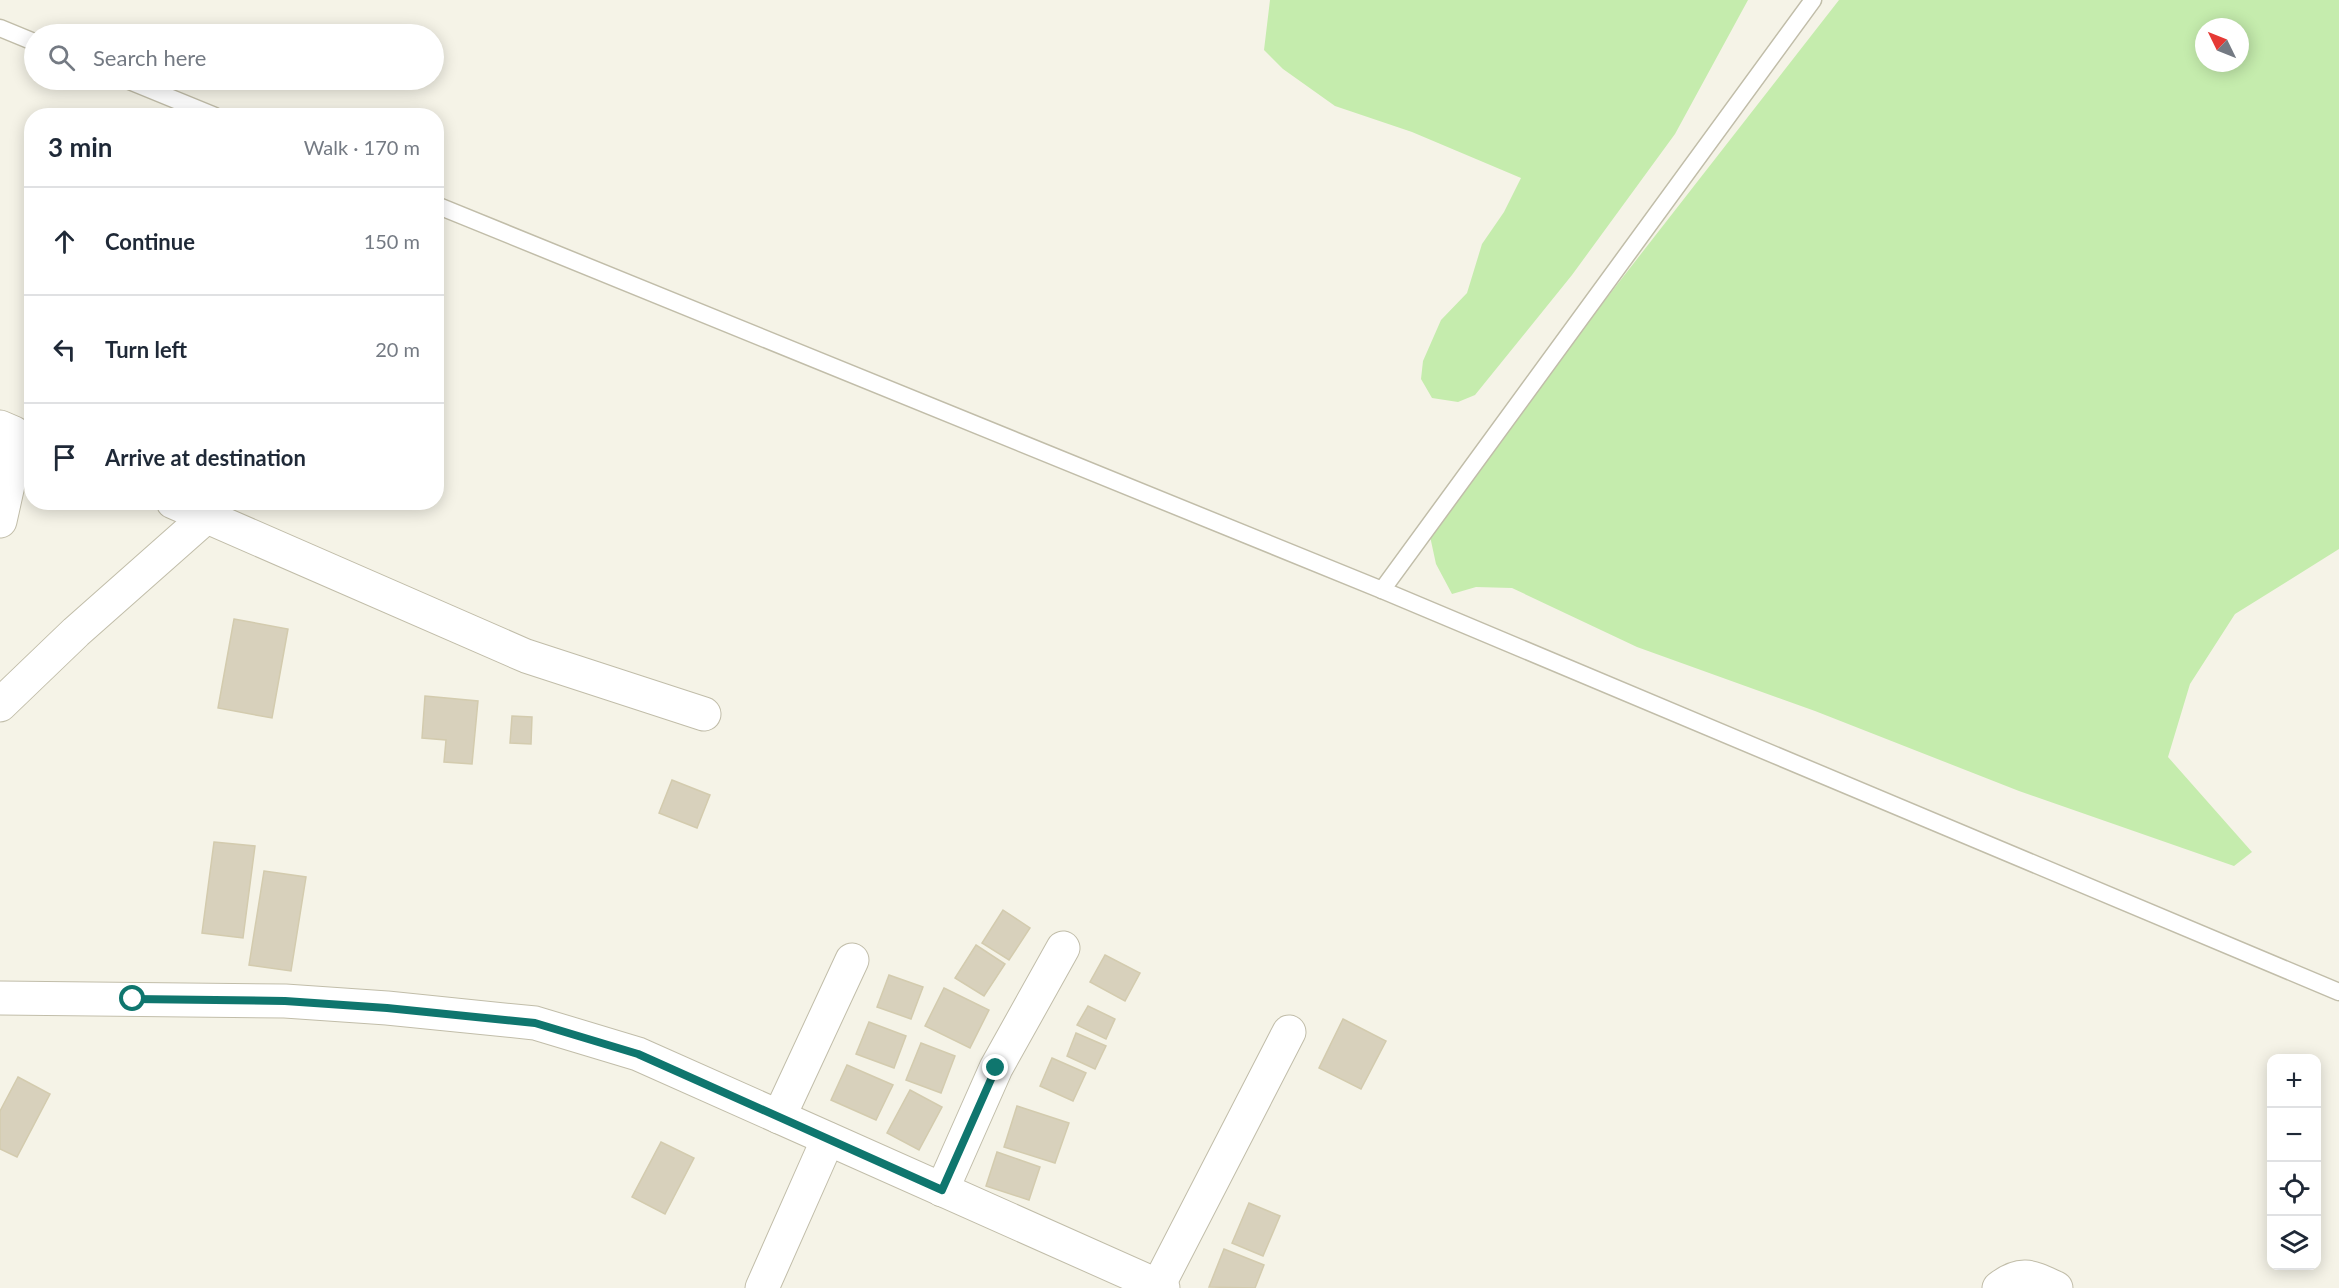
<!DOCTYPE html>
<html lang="en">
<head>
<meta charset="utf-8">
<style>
  body { margin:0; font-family:Lato,sans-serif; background:#f2f2f3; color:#1f2937 }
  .controls { position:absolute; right:18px; bottom:18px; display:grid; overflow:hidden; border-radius:12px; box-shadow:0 3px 15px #0003 }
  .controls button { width:54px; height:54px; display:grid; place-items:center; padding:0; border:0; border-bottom:2px solid #e0e1e3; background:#fff; color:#1f2937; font:30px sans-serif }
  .compass { position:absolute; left:2195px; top:18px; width:54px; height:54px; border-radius:50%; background:#fff; box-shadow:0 3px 15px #0003; rotate:313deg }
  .stop { position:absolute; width:18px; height:18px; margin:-14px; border:4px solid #0f766e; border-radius:50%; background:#fff }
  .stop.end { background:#0f766e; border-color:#fff; box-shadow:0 2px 6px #0008 }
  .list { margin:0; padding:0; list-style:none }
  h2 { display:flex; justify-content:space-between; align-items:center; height:78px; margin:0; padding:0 24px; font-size:26px }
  h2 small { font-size:20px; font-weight:400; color:#747a83 }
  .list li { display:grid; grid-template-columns:39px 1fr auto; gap:18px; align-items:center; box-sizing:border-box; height:108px; padding:0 24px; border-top:2px solid #e0e1e3 }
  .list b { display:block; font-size:22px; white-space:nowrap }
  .list em { font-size:20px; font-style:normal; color:#747a83 }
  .icon { flex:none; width:33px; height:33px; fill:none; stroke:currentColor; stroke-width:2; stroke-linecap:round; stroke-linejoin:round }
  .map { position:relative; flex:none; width:2339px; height:1288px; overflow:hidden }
  .search { position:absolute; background:#fff; box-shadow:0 3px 15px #0003; left:24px; top:24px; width:420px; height:66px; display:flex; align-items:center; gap:15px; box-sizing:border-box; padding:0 21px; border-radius:33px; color:#747a83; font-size:22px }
  .panel { position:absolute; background:#fff; box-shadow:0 3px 15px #0003; left:24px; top:108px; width:420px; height:402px; border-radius:24px }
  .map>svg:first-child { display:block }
  .green { fill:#c5ecad; fill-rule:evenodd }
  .building { fill:#d8d1bc; stroke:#d3cbae; stroke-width:1.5 }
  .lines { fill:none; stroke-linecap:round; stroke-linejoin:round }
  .lane-casing { stroke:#c1bda9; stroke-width:19 }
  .street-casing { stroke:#c1bda9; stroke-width:35 }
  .lane { stroke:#fff; stroke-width:16 }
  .street { stroke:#fff; stroke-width:33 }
  .route { stroke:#0f766e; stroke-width:8 }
</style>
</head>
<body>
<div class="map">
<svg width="2339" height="1288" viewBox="0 0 2339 1288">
  <rect width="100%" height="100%" fill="#f5f3e7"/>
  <!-- green -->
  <g class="green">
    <path d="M1270 0H1748L1675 134 1572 275 1475 395 1458 402 1432 398 1421 379 1423 361 1441 320 1467 293 1482 244 1504 212 1521 178 1412 132 1335 106 1283 69 1264 50Z"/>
    <path d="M1839 0H2339V549L2235 614 2190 684 2168 757 2252 852 2234 866 2019 791 1815 711 1637 647 1512 588 1476 587 1452 594 1436 564 1428 527ZM2204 27H2240V63H2204Z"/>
  </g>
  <!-- building -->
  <g class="building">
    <path d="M234 619 288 629 272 718 218 708Z"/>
    <path d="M425 696 478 701 472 764 444 762 446 740 422 738Z"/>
    <path d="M512 716 532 717 531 744 510 743Z"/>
    <path d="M672 780 710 795 697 828 659 813Z"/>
    <path d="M214 842 255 846 243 938 202 933Z"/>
    <path d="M264 871 306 877 291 971 249 965Z"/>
    <path d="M1003 910 1030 928 1009 960 982 943Z"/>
    <path d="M976 945 1005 964 984 996 955 978Z"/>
    <path d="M1105 955 1140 973 1125 1001 1090 982Z"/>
    <path d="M889 975 923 987 911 1019 877 1007Z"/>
    <path d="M944 988 989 1010 970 1048 925 1026Z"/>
    <path d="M1088 1006 1115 1019 1106 1039 1077 1025Z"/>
    <path d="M1343 1019 1386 1041 1361 1089 1319 1068Z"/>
    <path d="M869 1022 906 1036 894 1068 856 1054Z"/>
    <path d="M1076 1033 1106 1046 1095 1069 1067 1056Z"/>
    <path d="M921 1043 955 1056 941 1093 906 1080Z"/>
    <path d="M1052 1058 1086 1073 1073 1101 1040 1086Z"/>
    <path d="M847 1065 893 1085 876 1120 831 1100Z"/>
    <path d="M18 1077 50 1094 17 1157 0 1149V1111Z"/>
    <path d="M910 1090 942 1107 919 1150 887 1133Z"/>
    <path d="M1017 1106 1069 1123 1055 1163 1004 1147Z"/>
    <path d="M661 1142 694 1158 665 1214 632 1197Z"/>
    <path d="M997 1152 1040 1167 1029 1200 986 1186Z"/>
    <path d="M1249 1203 1280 1216 1263 1256 1232 1243Z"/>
    <path d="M1224 1249 1264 1265 1255 1288 1209 1287Z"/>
  </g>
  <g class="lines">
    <defs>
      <g id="lane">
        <path d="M0 28 34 42"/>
        <path d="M127 80 215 116"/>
        <path d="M436 205 1382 590 2339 992"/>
        <path d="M1382 590 1813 0"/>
      </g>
      <g id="street">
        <path d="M0 427 14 433 8 485 0 521"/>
        <path d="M173 502 526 656 704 714"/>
        <path d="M0 705 76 632 206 517"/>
        <path d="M0 998 285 1001 387 1008 535 1023 638 1054 1163 1288"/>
        <path d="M779 1117 852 960"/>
        <path d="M942 1190 996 1068 1063 948"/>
        <path d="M1158 1286 1289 1032"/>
        <path d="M762 1288 828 1139"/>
        <path d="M1999 1288C2022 1270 2032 1277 2056 1288"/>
      </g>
    </defs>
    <!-- lane casing -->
    <use href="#lane" class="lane-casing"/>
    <!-- street casing -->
    <use href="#street" class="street-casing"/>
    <!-- lane -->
    <use href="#lane" class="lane"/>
    <!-- street -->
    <use href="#street" class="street"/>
  </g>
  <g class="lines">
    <!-- route -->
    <path class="route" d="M133 999 285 1001 387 1008 535 1023 638 1054 942 1190 996 1068"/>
  </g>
</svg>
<div class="controls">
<button>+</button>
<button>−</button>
<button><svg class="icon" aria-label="locate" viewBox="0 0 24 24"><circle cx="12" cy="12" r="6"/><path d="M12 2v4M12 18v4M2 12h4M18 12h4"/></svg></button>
<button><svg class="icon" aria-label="layers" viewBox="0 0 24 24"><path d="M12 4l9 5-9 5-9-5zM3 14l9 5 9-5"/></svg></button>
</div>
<svg class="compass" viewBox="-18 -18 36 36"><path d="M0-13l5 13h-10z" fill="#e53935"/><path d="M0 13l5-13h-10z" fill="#747a83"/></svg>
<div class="stop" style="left:133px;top:999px"></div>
<div class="stop end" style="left:996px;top:1068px"></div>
<div class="search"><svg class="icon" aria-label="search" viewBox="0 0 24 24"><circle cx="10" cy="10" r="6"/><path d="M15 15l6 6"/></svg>Search here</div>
<section class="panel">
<h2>3 min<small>Walk · 170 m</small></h2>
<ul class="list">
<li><svg class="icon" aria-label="ahead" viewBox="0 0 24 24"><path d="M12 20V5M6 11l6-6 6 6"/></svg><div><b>Continue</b></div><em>150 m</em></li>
<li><svg class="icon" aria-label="left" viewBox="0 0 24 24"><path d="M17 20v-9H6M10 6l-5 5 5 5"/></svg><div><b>Turn left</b></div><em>20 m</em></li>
<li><svg class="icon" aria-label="arrive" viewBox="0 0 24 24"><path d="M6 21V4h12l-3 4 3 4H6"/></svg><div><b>Arrive at destination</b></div></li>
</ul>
</section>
</div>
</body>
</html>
